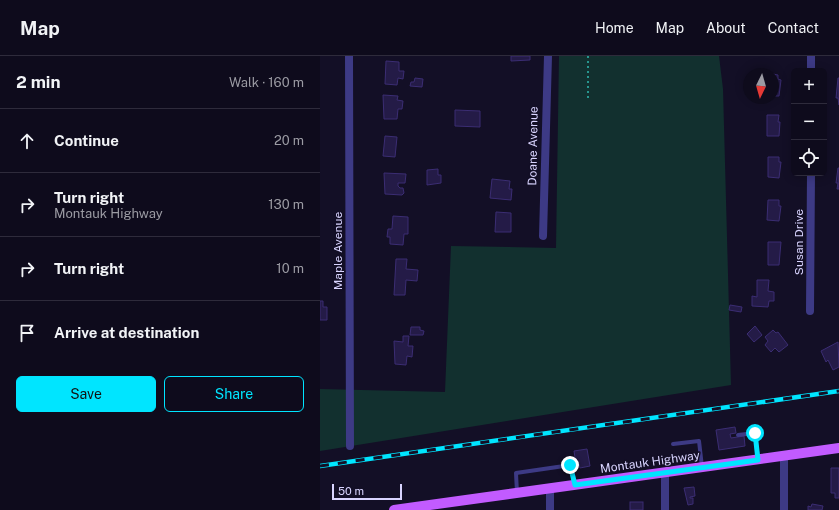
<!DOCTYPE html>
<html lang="en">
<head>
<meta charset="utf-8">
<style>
  body { margin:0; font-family:"Public Sans",sans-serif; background:#1c1929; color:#f1f3f6 }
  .controls { position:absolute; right:12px; top:12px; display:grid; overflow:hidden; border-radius:6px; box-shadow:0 2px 10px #0003 }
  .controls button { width:36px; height:36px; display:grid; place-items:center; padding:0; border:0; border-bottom:1px solid #2e2b3b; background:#0e0b1c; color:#f1f3f6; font:20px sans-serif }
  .compass { position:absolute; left:423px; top:12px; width:36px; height:36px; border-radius:50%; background:#0e0b1c; box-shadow:0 2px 10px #0003; rotate:185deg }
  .scale { position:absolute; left:12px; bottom:10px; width:70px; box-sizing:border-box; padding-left:4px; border:2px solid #d9d4ff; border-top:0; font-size:11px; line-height:14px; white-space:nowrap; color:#d9d4ff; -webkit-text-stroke:3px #130f26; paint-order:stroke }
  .stop { position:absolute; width:12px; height:12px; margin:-9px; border:3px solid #00e5ff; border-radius:50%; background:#fff }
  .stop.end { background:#00e5ff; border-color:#fff; box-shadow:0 1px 4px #0008 }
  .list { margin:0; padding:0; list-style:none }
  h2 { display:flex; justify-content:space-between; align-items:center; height:52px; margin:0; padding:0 16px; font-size:17px }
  h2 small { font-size:13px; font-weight:400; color:#9b9ba3 }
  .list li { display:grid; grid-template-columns:26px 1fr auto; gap:12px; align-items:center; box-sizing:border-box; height:64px; padding:0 16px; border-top:1px solid #2e2b3b }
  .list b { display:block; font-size:15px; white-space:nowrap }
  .list p { margin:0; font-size:13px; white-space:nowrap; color:#9b9ba3 }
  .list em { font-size:13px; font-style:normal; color:#9b9ba3 }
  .actions { display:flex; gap:8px; padding:12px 16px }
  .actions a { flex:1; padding:9px 0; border:1px solid #00e5ff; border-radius:6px; text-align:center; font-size:14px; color:#00e5ff }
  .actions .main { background:#00e5ff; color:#111 }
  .icon { flex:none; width:22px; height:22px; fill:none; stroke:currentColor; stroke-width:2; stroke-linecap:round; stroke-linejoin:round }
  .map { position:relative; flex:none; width:519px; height:454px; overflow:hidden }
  header { display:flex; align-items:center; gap:24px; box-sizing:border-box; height:56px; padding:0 20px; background:#0e0b1c; border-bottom:1px solid #2e2b3b }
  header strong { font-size:19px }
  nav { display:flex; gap:22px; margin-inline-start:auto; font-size:14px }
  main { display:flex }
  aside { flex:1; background:#0e0b1c }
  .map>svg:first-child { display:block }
  .green { fill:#12302f }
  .building { fill:#241b47; stroke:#3b2d73 }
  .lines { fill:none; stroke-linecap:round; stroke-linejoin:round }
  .path { stroke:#2fb8b0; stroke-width:1.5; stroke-dasharray:2 3; stroke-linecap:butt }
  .lane { stroke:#3d3a85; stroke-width:4 }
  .street { stroke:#3d3a85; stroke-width:8 }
  .primary { stroke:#c25bff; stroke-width:10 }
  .rail-casing { stroke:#00e5ff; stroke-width:4.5 }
  .rail { stroke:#130f26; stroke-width:3; stroke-dasharray:9; stroke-linecap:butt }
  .route { stroke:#00e5ff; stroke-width:5 }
  .labels { text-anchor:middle; stroke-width:3; stroke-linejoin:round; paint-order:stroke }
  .street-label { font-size:12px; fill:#d9d4ff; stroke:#130f26 }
</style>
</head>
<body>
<header>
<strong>Map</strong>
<nav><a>Home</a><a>Map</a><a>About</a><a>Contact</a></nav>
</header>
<main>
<aside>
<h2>2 min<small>Walk · 160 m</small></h2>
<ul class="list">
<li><svg class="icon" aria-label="ahead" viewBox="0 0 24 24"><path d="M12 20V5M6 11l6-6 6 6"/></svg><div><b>Continue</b></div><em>20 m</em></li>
<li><svg class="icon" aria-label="right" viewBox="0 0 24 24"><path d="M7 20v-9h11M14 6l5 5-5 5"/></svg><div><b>Turn right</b><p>Montauk Highway</p></div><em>130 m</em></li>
<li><svg class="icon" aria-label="right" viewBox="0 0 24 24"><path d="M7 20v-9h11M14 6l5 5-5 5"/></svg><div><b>Turn right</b></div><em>10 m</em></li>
<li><svg class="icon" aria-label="arrive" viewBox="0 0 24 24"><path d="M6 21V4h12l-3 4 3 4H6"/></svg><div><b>Arrive at destination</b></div></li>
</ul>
<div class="actions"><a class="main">Save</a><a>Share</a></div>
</aside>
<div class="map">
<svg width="519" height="454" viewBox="0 0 519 454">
  <rect width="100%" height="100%" fill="#130f26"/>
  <!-- green -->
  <path class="green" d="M239 0H399L403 33 411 329 0 395V333L125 336 131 190 236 192Z"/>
  <!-- building -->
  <g class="building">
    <path d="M191 0H210V4L191 5Z"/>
    <path d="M66 5 79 6V15H84L83 23 78 22 77 29 65 28Z"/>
    <path d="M453 18 458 19V23L461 24 459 40H453Z"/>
    <path d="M95 22 103 23 102 31 90 30 91 26H94Z"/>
    <path d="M518 22H519V49L518 42H516Z"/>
    <path d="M63 39 78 40 77 44 83 45 82 53H78L77 63H64Z"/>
    <path d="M135 54 160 55V71L135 70Z"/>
    <path d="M447 59H459L458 66H460L459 80H447Z"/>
    <path d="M65 80 77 81 75 101 63 100Z"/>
    <path d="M448 101H459V106H461L459 122 448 121Z"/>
    <path d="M518 112H519V133H517L518 127H516Z"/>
    <path d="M118 113V119H121V127L107 129V114Z"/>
    <path d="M64 117 86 118 85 127H78V130L80 132H83L84 137 82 139 65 138Z"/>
    <path d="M172 123 190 125 189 133H192L191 144 170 142Z"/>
    <path d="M448 144H459V150H461L459 165 447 164Z"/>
    <path d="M176 156 191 157V176H175Z"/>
    <path d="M73 160 88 161V178H84L83 189 70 188V181H67L68 173H72Z"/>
    <path d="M448 186H461L459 209H448Z"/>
    <path d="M76 203H87L86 213 98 214 97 225 86 224 85 239H74Z"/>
    <path d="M437 224H449L448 235 454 236V245H449L448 251 432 250V240L437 241Z"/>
    <path d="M0 245H3V251H7V264H0Z"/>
    <path d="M410 249 422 251 421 256 409 254Z"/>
    <path d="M435 270 442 279 434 286 427 278Z"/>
    <path d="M91 271H100V274L104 275 103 279H90Z"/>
    <path d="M453 274 456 277 458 276 468 289 459 296 455 292 451 296 445 289 448 285 445 281Z"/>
    <path d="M83 280H89L88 290H93L92 301 87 300 86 309 75 308 74 285 83 286Z"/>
    <path d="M518 286 519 311 513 314 508 304 506 306 501 295Z"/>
    <path d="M415 371 416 377 410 378 411 382 424 380 425 390 399 394 396 374Z"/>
    <path d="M267 393 270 410 260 412 259 408H256L254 395Z"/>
    <path d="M511 412H519V442H515V437H511Z"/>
    <path d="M374 431 375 440 370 441V442H373V448L368 449 364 432Z"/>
    <rect x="310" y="446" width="13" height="8"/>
    <path d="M492 448 503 450 502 454H488V450L491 451Z"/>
  </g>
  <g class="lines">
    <!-- path -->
    <path class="path" d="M268 0V42"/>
    <!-- lane -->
    <g class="lane">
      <path d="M418 379 435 377 438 403"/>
      <path d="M353 388 379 385 382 411"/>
      <path d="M197 437 196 417 251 409 255 429"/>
    </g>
    <!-- street -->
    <g class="street">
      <path d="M29 0 30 390"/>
      <path d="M491 15V0"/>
      <path d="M223 180 228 0"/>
      <path d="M490 255 491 117"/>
      <path d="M230 433V454"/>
      <path d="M345 454V417"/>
      <path d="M464 454V400"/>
    </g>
    <!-- primary -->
    <path class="primary" d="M74 454 519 392"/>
    <defs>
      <path id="rail" d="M0 410 519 335"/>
    </defs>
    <!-- rail casing -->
    <use href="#rail" class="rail-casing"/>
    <!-- rail -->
    <use href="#rail" class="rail"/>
  </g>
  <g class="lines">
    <!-- route -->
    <path class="route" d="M250 409 255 429 438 404 435 377"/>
  </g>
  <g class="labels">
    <!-- street labels -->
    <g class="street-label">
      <text transform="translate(213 90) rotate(-89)" y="4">Doane Avenue</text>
      <text transform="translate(479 186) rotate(-90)" y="4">Susan Drive</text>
      <text transform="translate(18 195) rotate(-90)" y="4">Maple Avenue</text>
      <text transform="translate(330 406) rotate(-8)" y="4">Montauk Highway</text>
    </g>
  </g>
</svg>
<div class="controls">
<button>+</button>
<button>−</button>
<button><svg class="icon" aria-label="locate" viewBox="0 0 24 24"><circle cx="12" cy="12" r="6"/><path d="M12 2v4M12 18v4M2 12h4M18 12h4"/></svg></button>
</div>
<svg class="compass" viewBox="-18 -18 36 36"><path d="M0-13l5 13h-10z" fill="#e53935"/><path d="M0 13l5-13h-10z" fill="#9b9ba3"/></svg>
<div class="scale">50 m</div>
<div class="stop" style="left:435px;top:377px"></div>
<div class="stop end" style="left:250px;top:409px"></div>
</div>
</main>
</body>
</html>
